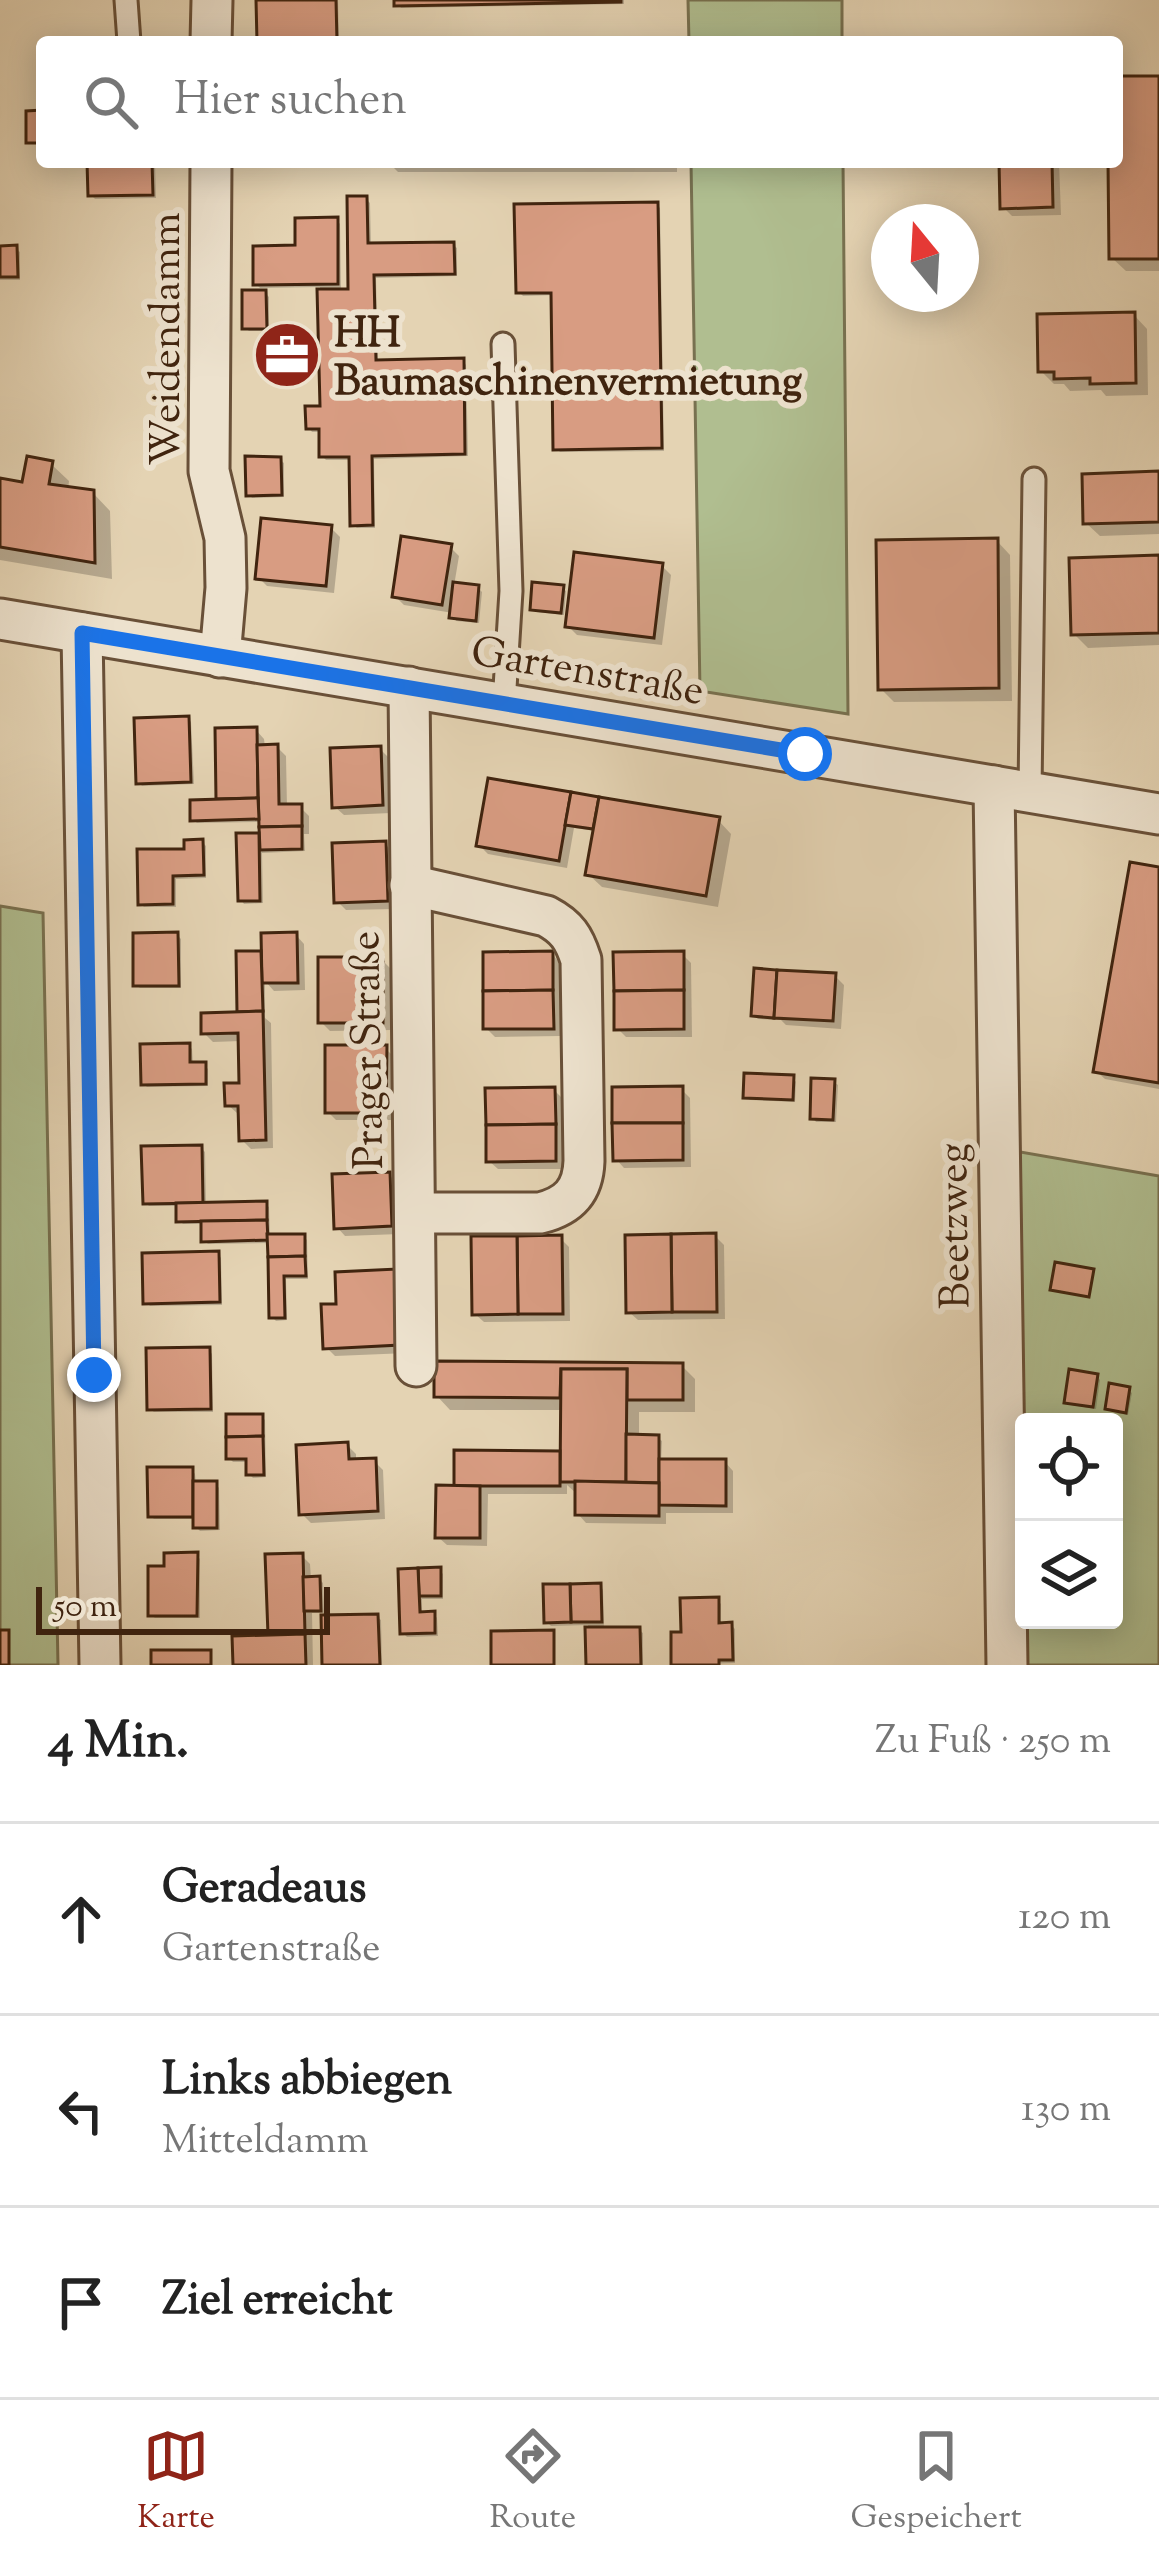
<!DOCTYPE html>
<html lang="de">
<head>
<meta charset="utf-8">
<style>
  body { margin:0; font-family:"Sorts Mill Goudy",serif; background:#f6f6f6; color:#222 }
  .controls { position:absolute; right:36px; bottom:36px; display:grid; overflow:hidden; border-radius:12px; box-shadow:0 6px 30px #0003 }
  .controls button { width:108px; height:108px; display:grid; place-items:center; padding:0; border:0; border-bottom:3px solid #e0e0e0; background:#fff; color:#222; font:60px sans-serif }
  .compass { position:absolute; left:871px; top:204px; width:108px; height:108px; border-radius:50%; background:#fff; box-shadow:0 6px 30px #0003; rotate:342deg }
  .scale { position:absolute; left:36px; bottom:30px; width:294px; box-sizing:border-box; padding-left:12px; border:6px solid #40240f; border-top:0; font-size:33px; line-height:42px; white-space:nowrap; color:#40240f; -webkit-text-stroke:9px #ede2ce; paint-order:stroke }
  .stop { position:absolute; width:36px; height:36px; margin:-27px; border:9px solid #1a73e8; border-radius:50%; background:#fff }
  .stop.end { background:#1a73e8; border-color:#fff; box-shadow:0 3px 12px #0008 }
  .list { margin:0; padding:0; list-style:none }
  h2 { display:flex; justify-content:space-between; align-items:center; height:156px; margin:0; padding:0 48px; font-size:51px }
  h2 small { font-size:39px; font-weight:400; color:#767676 }
  .list li { display:grid; grid-template-columns:78px 1fr auto; gap:36px; align-items:center; box-sizing:border-box; height:192px; padding:0 48px; border-top:3px solid #e0e0e0 }
  .list b { display:block; font-size:45px; white-space:nowrap }
  .list p { margin:0; font-size:39px; white-space:nowrap; color:#767676 }
  .list em { font-size:39px; font-style:normal; color:#767676 }
  .icon { flex:none; width:66px; height:66px; fill:none; stroke:currentColor; stroke-width:2; stroke-linecap:round; stroke-linejoin:round }
  .map { position:relative; flex:none; width:1159px; height:1665px; overflow:hidden }
  .search { position:absolute; background:#fff; box-shadow:0 6px 30px #0003; left:36px; right:36px; top:36px; height:132px; display:flex; align-items:center; gap:30px; box-sizing:border-box; padding:0 42px; border-radius:12px; color:#767676; font-size:45px }
  .sheet { height:732px; background:#fff }
  nav { display:flex; justify-content:space-around; align-items:center; box-sizing:border-box; height:168px; border-top:3px solid #e0e0e0; background:#fff; font-size:33px; color:#767676 }
  nav a { display:grid; justify-items:center; gap:6px }
  nav .on { color:#8f2418 }
  .map>svg:first-child { display:block }
  .green { fill:#b0be90; stroke:#787150; stroke-width:3; fill-rule:evenodd }
  .shadow { fill:#0003 }
  .building { fill:#d89c82; stroke:#40240f; stroke-width:3 }
  .lines { fill:none; stroke-linecap:round; stroke-linejoin:round }
  .service-casing { stroke:#695038; stroke-width:27 }
  .minor-casing { stroke:#695038; stroke-width:45 }
  .service { stroke:#ede2ce; stroke-width:21 }
  .minor { stroke:#ede2ce; stroke-width:39 }
  .route { stroke:#1a73e8; stroke-width:15 }
  .labels { text-anchor:middle; stroke-width:12; stroke-linejoin:round; paint-order:stroke }
  .poi-label { font-size:42px; font-weight:bold; fill:#40240f; stroke:#ede2ce; text-anchor:start }
  .street-label { font-size:42px; fill:#40240f; stroke:#ede2ce }
</style>
</head>
<body>
<div class="map">
<svg width="1159" height="1665" viewBox="0 0 1159 1665">
  <rect width="100%" height="100%" fill="#e4d3b3"/>
  <filter id="stains"><feTurbulence type="fractalNoise" baseFrequency=".00167" numOctaves="4"/><feColorMatrix values="0 0 0 0 .2 0 0 0 0 .09 0 0 0 0 .02 0 0 0 .5 -.17"/></filter>
  <radialGradient id="worn" r=".72"><stop offset=".6" stop-color="#630" stop-opacity="0"/><stop offset="1" stop-color="#630" stop-opacity=".3"/></radialGradient>
  <!-- green -->
  <g class="green">
    <path d="M688 0H842V42H689Z"/>
    <path d="M691 162H843L848 714 700 691Z"/>
    <path d="M0 906 43 913 58 1665H0Z"/>
    <path d="M1015 1151 1159 1176V1665H1024ZM1024 1422H1114V1620H1024Z"/>
  </g>
  <!-- shadow -->
  <g class="shadow">
    <path d="M259 0H338L339 42H260Z"/>
    <path d="M397 0H624V4L401 8Z"/>
    <path d="M1117 79H1159V271H1126L1112 258 1111 162H1117Z"/>
    <path d="M90 162H155L156 198 95 199 91 195Z"/>
    <path d="M388 162H677V172H398Z"/>
    <path d="M1002 162H1059L1061 215 1012 216 1003 207Z"/>
    <path d="M366 199 370 203 371 246 453 245 457 248V276L376 278 378 363 463 361 466 365 468 456 374 459 375 528H357L353 525 352 460H326L322 456V432H312L309 428 323 409 320 287 260 288 256 284 337 220 340 224 341 292H351Z"/>
    <path d="M657 205 660 208 664 451 560 452 556 448 554 295 523 296 519 292Z"/>
    <path d="M0 249H16L20 252V280H0Z"/>
    <path d="M265 293 269 297V331H249L245 328Z"/>
    <path d="M1134 315 1147 329 1148 395 1106 396 1101 390 1070 391 1064 384H1054L1041 371Z"/>
    <path d="M280 460 284 463V497L252 498 249 494Z"/>
    <path d="M51 464 69 481 68 490 93 493 110 511 112 579 0 560V481L24 486Z"/>
    <path d="M1159 474V534L1100 536 1086 523Z"/>
    <path d="M331 528 340 537 334 593 267 586 259 578Z"/>
    <path d="M997 541 1010 555 1012 701 894 702 881 689Z"/>
    <path d="M450 547 459 556 454 586 478 588 482 592 479 623 456 621 453 613 404 605 395 596Z"/>
    <path d="M1159 558V645L1088 648 1074 634Z"/>
    <path d="M662 566 671 575 662 645 577 635 568 626Z"/>
    <path d="M562 588 566 591 564 615 536 612 533 609Z"/>
    <path d="M188 719 191 722 194 784 142 786 139 783Z"/>
    <path d="M256 730 264 739 265 747H277L286 756 287 807H300L309 816V834H304L305 851 262 853 263 903 244 904 241 900 239 836H262V822L197 823 193 820 224 802 219 798Z"/>
    <path d="M380 749 389 758 391 813 344 815 335 807Z"/>
    <path d="M490 781 718 820 731 834 718 907 602 887 588 874 596 831 574 828 567 868 488 854 479 845Z"/>
    <path d="M202 842 206 846V878L176 879V907H144L141 904 187 851Z"/>
    <path d="M385 844 394 853 395 909 346 910 337 901Z"/>
    <path d="M1159 870V1089L1105 1079 1096 1071Z"/>
    <path d="M177 935 181 939V988H140L136 985Z"/>
    <path d="M296 935 304 944 305 990 274 991 265 981V1018L271 1023 273 1148 251 1149 242 1140 241 1113H237L228 1105 242 1085 241 1041 213 1042 204 1033 240 1015 260 954 265 958Z"/>
    <path d="M552 954 560 963 561 1036 495 1037 486 1028Z"/>
    <path d="M682 954 691 963 692 1037H626L617 1028Z"/>
    <path d="M382 960 391 969V1030L330 1031 321 1022Z"/>
    <path d="M835 976 844 985 841 1029 786 1025 781 1020 758 1019 754 1015Z"/>
    <path d="M189 1046 192 1049 193 1065H204L208 1069V1086L147 1087 144 1084Z"/>
    <path d="M385 1048 394 1057V1120H336L328 1112Z"/>
    <path d="M793 1078 796 1082 795 1102 750 1100 746 1096Z"/>
    <path d="M834 1082 838 1085 836 1122H816L813 1118Z"/>
    <path d="M681 1089 690 1098 691 1167 624 1168 616 1159Z"/>
    <path d="M554 1090 563 1099 564 1169H498L489 1161Z"/>
    <path d="M201 1148 205 1152 206 1205 265 1204 269 1207 270 1237H304L307 1240 308 1279H286L287 1320 276 1321 272 1317 271 1243 208 1244 204 1241V1224H183L179 1220V1206H149L145 1202Z"/>
    <path d="M389 1175 398 1183 400 1234 345 1236 337 1227Z"/>
    <path d="M715 1236 724 1245 725 1319 638 1320 629 1312Z"/>
    <path d="M560 1238 569 1247 570 1321 484 1322 475 1314Z"/>
    <path d="M218 1254 221 1258 222 1305 150 1306 146 1302Z"/>
    <path d="M339 1307 408 1353 335 1356 326 1347Z"/>
    <path d="M209 1350 212 1354 213 1412H154L150 1409Z"/>
    <path d="M437 1364 682 1366 695 1379V1412H639V1438H658L662 1441 661 1462H725L733 1471V1513H666V1524L586 1523 578 1514V1495L567 1485V1494H488L487 1546 447 1545 438 1537 457 1489 559 1454 563 1458V1410H450L437 1396Z"/>
    <path d="M1097 1376 1100 1380 1096 1409 1071 1405 1067 1402Z"/>
    <path d="M1128 1390 1132 1393 1128 1415 1112 1412 1108 1408Z"/>
    <path d="M262 1417 265 1420 266 1477 253 1478 249 1474V1462H233L229 1458Z"/>
    <path d="M347 1445 356 1454V1462L374 1461 383 1470 385 1519 311 1523 302 1514Z"/>
    <path d="M192 1470 195 1474 196 1484H216L219 1488 220 1530 200 1531 196 1527V1519H154L151 1516Z"/>
    <path d="M196 1555 200 1559V1618H155L151 1615 167 1569Z"/>
    <path d="M302 1556 310 1564 311 1579H319L323 1583 324 1618 377 1617 381 1620 382 1665H325L324 1613H312L313 1665H236L271 1638 268 1557Z"/>
    <path d="M439 1570 443 1574V1599H422V1615L434 1614 437 1618 438 1636 407 1637 403 1633 401 1571Z"/>
    <path d="M600 1586 603 1590 604 1630H639L643 1633V1665H589L588 1625 551 1626 547 1622Z"/>
    <path d="M717 1600 721 1604V1626L731 1625 735 1629V1663L674 1665 684 1635Z"/>
  </g>
  <!-- building -->
  <g class="building">
    <path d="M256 0H336L337 42H257Z"/>
    <path d="M394 0H621V2L394 6Z"/>
    <path d="M1117 76H1159V259H1109L1108 162H1117Z"/>
    <path d="M42 110V143H26V111Z"/>
    <path d="M87 162H152L153 195 88 196Z"/>
    <path d="M999 162H1052L1053 207 1000 209Z"/>
    <path d="M347 196H367L368 243 454 242 455 274 374 275 376 360 464 358 465 454 372 456 373 525 350 526 349 457H319V429H306L305 406H320L317 289H348Z"/>
    <path d="M658 202 662 448 553 450 551 293H516L514 204Z"/>
    <path d="M338 217V284L253 285V246L295 245V218Z"/>
    <path d="M17 245 18 277H0V246Z"/>
    <path d="M242 290H266L267 329H242Z"/>
    <path d="M1135 312 1136 383 1090 384V378L1054 379V372H1038L1037 314Z"/>
    <path d="M27 456 53 461 49 484 94 490 95 563 0 547V478L22 482Z"/>
    <path d="M245 456 281 457 282 495 246 496Z"/>
    <path d="M1159 471V522L1083 524 1082 474Z"/>
    <path d="M261 518 332 525 326 586 255 579Z"/>
    <path d="M401 536 452 544 442 605 392 597Z"/>
    <path d="M998 538 999 688 878 690 876 540Z"/>
    <path d="M574 552 663 563 654 638 565 627Z"/>
    <path d="M1159 555V633L1071 635 1069 558Z"/>
    <path d="M453 582 479 585 476 621 449 618Z"/>
    <path d="M532 582 564 585 561 613 530 610Z"/>
    <path d="M189 716 191 782 136 784 134 718Z"/>
    <path d="M257 727 258 798 216 799 215 728Z"/>
    <path d="M278 744 279 804H302V826L259 827 257 745Z"/>
    <path d="M381 746 383 805 332 808 330 748Z"/>
    <path d="M488 778 571 792 559 861 476 846Z"/>
    <path d="M571 792 599 797 593 829 565 825Z"/>
    <path d="M599 797 720 817 706 896 585 875Z"/>
    <path d="M258 798 259 819 190 821V800Z"/>
    <path d="M302 826V849L260 850 259 827Z"/>
    <path d="M236 833H259L260 901H238Z"/>
    <path d="M203 839 204 875 173 876V904L138 905 137 849H184V840Z"/>
    <path d="M386 841 388 901 334 903 332 843Z"/>
    <path d="M1130 862 1159 867V1083L1093 1072Z"/>
    <path d="M178 932 179 986H133V933Z"/>
    <path d="M297 932 298 983H262L261 933Z"/>
    <path d="M236 951H261L263 1011 237 1012Z"/>
    <path d="M553 951V990L483 991V952Z"/>
    <path d="M684 951V990L614 991 613 952Z"/>
    <rect x="318" y="957" width="65" height="66"/>
    <path d="M754 968 777 970 774 1018 751 1016Z"/>
    <path d="M777 970 836 973 833 1021 774 1018Z"/>
    <path d="M553 990 554 1029H483V991Z"/>
    <path d="M684 990V1029L614 1030V991Z"/>
    <path d="M263 1011 266 1140 239 1141 238 1106H225L224 1083H239L238 1033 201 1034V1013Z"/>
    <path d="M190 1043V1062H206V1084L141 1085 140 1044Z"/>
    <path d="M325 1045H387L386 1113H325Z"/>
    <path d="M744 1073 794 1075 793 1100 743 1098Z"/>
    <path d="M811 1078 835 1079 833 1120 810 1119Z"/>
    <path d="M683 1086V1123H612V1087Z"/>
    <path d="M555 1087 556 1124 486 1125 485 1088Z"/>
    <path d="M612 1123H683V1160L613 1161Z"/>
    <path d="M556 1124V1161L486 1162V1125Z"/>
    <path d="M202 1145 203 1203 143 1204 141 1146Z"/>
    <path d="M390 1172 392 1226 334 1229 332 1174Z"/>
    <path d="M267 1201V1220L176 1222V1203Z"/>
    <path d="M267 1220 268 1240 201 1242V1221Z"/>
    <path d="M716 1233 717 1312H672L671 1234Z"/>
    <path d="M267 1234H305V1256L268 1257Z"/>
    <path d="M671 1234 672 1312 626 1313 625 1235Z"/>
    <path d="M562 1235 563 1314H518L517 1236Z"/>
    <path d="M471 1236H517L518 1314 472 1315Z"/>
    <path d="M219 1251 220 1302 143 1304 142 1253Z"/>
    <path d="M305 1256 306 1276H284L285 1318H269L268 1257Z"/>
    <path d="M1055 1262 1094 1269 1089 1297 1050 1290Z"/>
    <path d="M397 1269 400 1345 323 1349 321 1304H336L335 1272Z"/>
    <path d="M210 1347 211 1409 147 1410 146 1348Z"/>
    <path d="M434 1361 683 1363V1400H627V1369H561L560 1398 434 1397Z"/>
    <path d="M561 1369H627L626 1482H560Z"/>
    <path d="M1069 1369 1098 1374 1093 1407 1064 1403Z"/>
    <path d="M1109 1383 1130 1387 1126 1413 1105 1409Z"/>
    <path d="M226 1414H263V1436L226 1437Z"/>
    <path d="M626 1434 659 1435V1483L626 1482Z"/>
    <path d="M263 1436 264 1475H246V1459H226V1437Z"/>
    <path d="M348 1442 349 1459 376 1458 378 1511 299 1515 296 1445Z"/>
    <path d="M454 1450 560 1451V1486H454Z"/>
    <path d="M659 1459H726V1506L659 1505Z"/>
    <path d="M147 1467H193V1517H148Z"/>
    <rect x="193" y="1481" width="24" height="47"/>
    <path d="M575 1481 659 1483V1516L575 1515Z"/>
    <path d="M436 1485 480 1486V1538H435Z"/>
    <path d="M198 1552 197 1616H148V1566H164V1553Z"/>
    <path d="M303 1553 305 1634 268 1635 265 1554Z"/>
    <path d="M441 1567V1596H419L418 1568Z"/>
    <path d="M418 1568 420 1612 435 1611V1633L400 1634 398 1569Z"/>
    <path d="M320 1576 321 1611H304L303 1577Z"/>
    <path d="M601 1583 602 1622H571L570 1584Z"/>
    <path d="M543 1584H570L571 1622 544 1623Z"/>
    <path d="M719 1597V1623L732 1622 733 1660H719V1665H671V1632H681L680 1598Z"/>
    <path d="M378 1614 380 1665H322L321 1615Z"/>
    <path d="M585 1627H640L641 1665H586Z"/>
    <rect x="0" y="1630" width="9" height="35"/>
    <path d="M554 1630V1665H491V1631Z"/>
    <path d="M305 1634 306 1665H233L232 1636Z"/>
    <rect x="151" y="1650" width="60" height="15"/>
  </g>
  <g class="lines">
    <defs>
      <g id="service">
        <path d="M126 0 129 42"/>
        <path d="M503 344 511 591 504 704"/>
        <path d="M1030 792 1034 479"/>
      </g>
      <g id="minor">
        <path d="M211 42 212 0"/>
        <path d="M211 162 209 471 225 538 226 588 220 657"/>
        <path d="M0 619 1159 814"/>
        <path d="M82 633 100 1665"/>
        <path d="M409 687 416 1366"/>
        <path d="M994 786 1007 1665"/>
        <path d="M410 885 546 916C567 927 574 938 581 960L584 1161C583 1191 569 1206 540 1213H416"/>
      </g>
    </defs>
    <!-- service casing -->
    <use href="#service" class="service-casing"/>
    <!-- minor casing -->
    <use href="#minor" class="minor-casing"/>
    <!-- service -->
    <use href="#service" class="service"/>
    <!-- minor -->
    <use href="#minor" class="minor"/>
  </g>
  <g class="lines">
    <!-- route -->
    <path class="route" d="M94 1375 82 633 805 754"/>
  </g>
  <!-- icons -->
  <defs>
    <symbol id="office-disc" viewBox="-11 -11 22 22"><circle r="9.5" fill="#8f2418" stroke="#ede2ce"/><path d="M-6-3h4V-5.5h4V-3h4V5H-6ZM-1-4.5V-3h2v-1.5ZM-6 0V1H6V0Z" fill="#fff"/></symbol>
  </defs>
  <g fill-rule="evenodd">
    <use href="#office-disc" x="249" y="317" width="76" height="76"/>
  </g>
  <g class="labels">
    <!-- poi labels -->
    <g class="poi-label">
      <text x="334" y="346">HH<tspan x="334" dy="48">Baumaschinenvermietung</tspan></text>
    </g>
    <!-- street labels -->
    <g class="street-label">
      <text transform="translate(164 339) rotate(-90)" y="15">Weidendamm</text>
      <text transform="translate(588 669) rotate(10)" y="15">Gartenstraße</text>
      <text transform="translate(365 1050) rotate(-91)" y="15">Prager Straße</text>
      <text transform="translate(952 1226) rotate(-91)" y="15">Beetzweg</text>
    </g>
  </g>
  <rect width="100%" height="100%" filter="url(#stains)"/>
  <rect width="100%" height="100%" fill="url(#worn)"/>
</svg>
<div class="controls">
<button><svg class="icon" aria-label="locate" viewBox="0 0 24 24"><circle cx="12" cy="12" r="6"/><path d="M12 2v4M12 18v4M2 12h4M18 12h4"/></svg></button>
<button><svg class="icon" aria-label="layers" viewBox="0 0 24 24"><path d="M12 4l9 5-9 5-9-5zM3 14l9 5 9-5"/></svg></button>
</div>
<svg class="compass" viewBox="-18 -18 36 36"><path d="M0-13l5 13h-10z" fill="#e53935"/><path d="M0 13l5-13h-10z" fill="#767676"/></svg>
<div class="scale">50 m</div>
<div class="stop" style="left:805px;top:754px"></div>
<div class="stop end" style="left:94px;top:1375px"></div>
<div class="search"><svg class="icon" aria-label="search" viewBox="0 0 24 24"><circle cx="10" cy="10" r="6"/><path d="M15 15l6 6"/></svg>Hier suchen</div>
</div>
<section class="sheet">
<h2>4 Min.<small>Zu Fuß · 250 m</small></h2>
<ul class="list">
<li><svg class="icon" aria-label="ahead" viewBox="0 0 24 24"><path d="M12 20V5M6 11l6-6 6 6"/></svg><div><b>Geradeaus</b><p>Gartenstraße</p></div><em>120 m</em></li>
<li><svg class="icon" aria-label="left" viewBox="0 0 24 24"><path d="M17 20v-9H6M10 6l-5 5 5 5"/></svg><div><b>Links abbiegen</b><p>Mitteldamm</p></div><em>130 m</em></li>
<li><svg class="icon" aria-label="arrive" viewBox="0 0 24 24"><path d="M6 21V4h12l-3 4 3 4H6"/></svg><div><b>Ziel erreicht</b></div></li>
</ul>
</section>
<nav>
<a class="on"><svg class="icon" aria-label="map" viewBox="0 0 24 24"><path d="M3 6l6-2 6 2 6-2v14l-6 2-6-2-6 2zM9 4v14M15 6v14"/></svg>Karte</a>
<a><svg class="icon" aria-label="directions" viewBox="0 0 24 24"><path d="M12 3l9 9-9 9-9-9zM9 14v-3h6M13 9l2 2-2 2"/></svg>Route</a>
<a><svg class="icon" aria-label="saved" viewBox="0 0 24 24"><path d="M7 4h10v16l-5-4-5 4z"/></svg>Gespeichert</a>
</nav>
</body>
</html>
